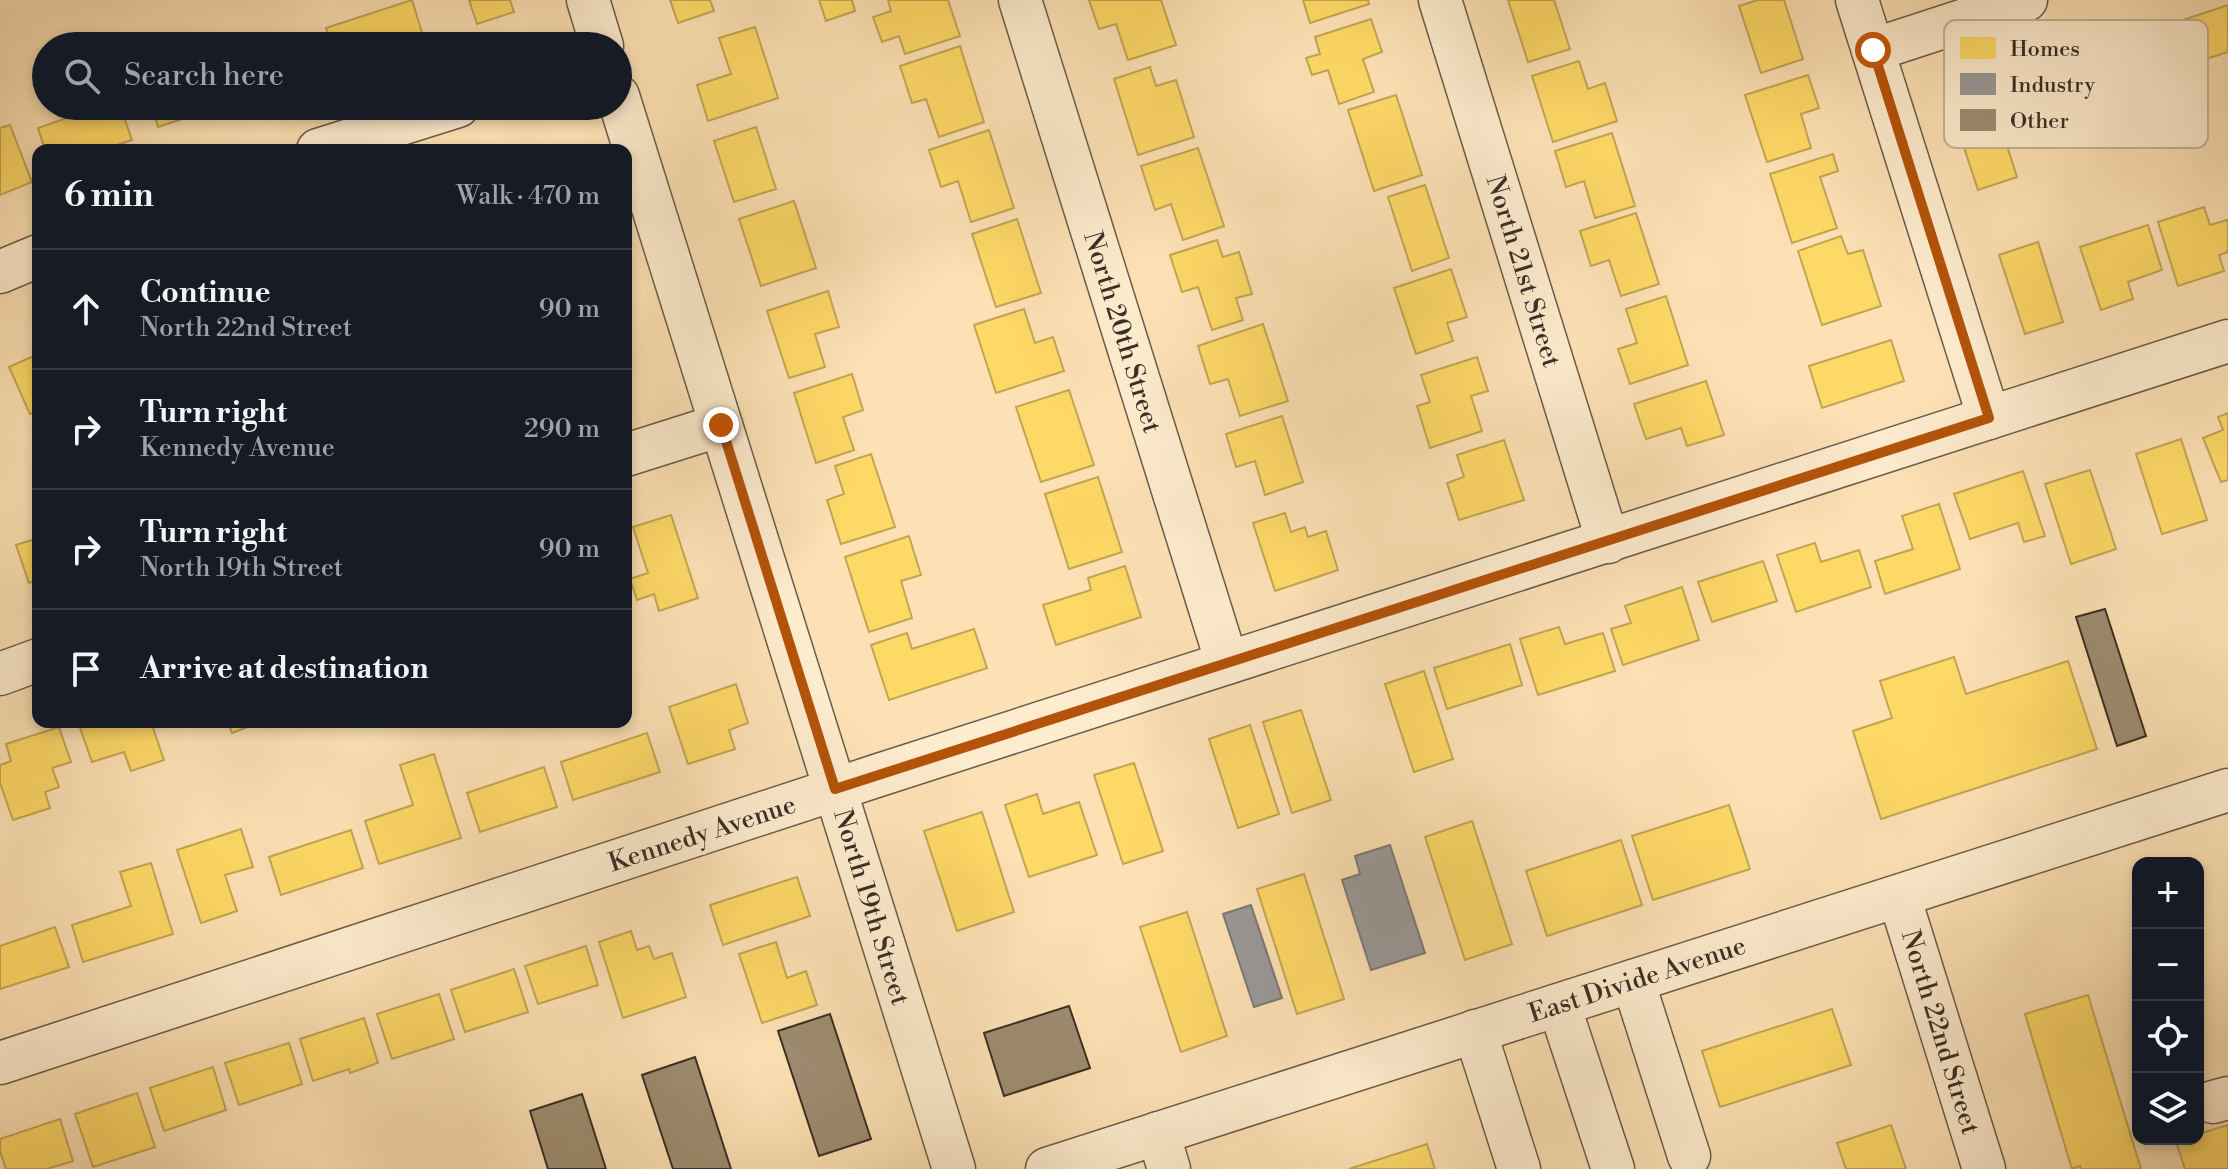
<!DOCTYPE html>
<html lang="en">
<head>
<meta charset="utf-8">
<style>
  body { margin:0; font-family:"Libre Bodoni",serif; background:#20242c; color:#f1f3f6 }
  .controls { position:absolute; right:24px; bottom:24px; display:grid; overflow:hidden; border-radius:16px; box-shadow:0 4px 12px #0003 }
  .controls button { width:72px; height:72px; display:grid; place-items:center; padding:0; border:0; border-bottom:2px solid #363941; background:#171b24; color:#f1f3f6; font:40px sans-serif }
  .stop { position:absolute; width:24px; height:24px; margin:-18px; border:6px solid #b45309; border-radius:50%; background:#fff }
  .stop.end { background:#b45309; border-color:#fff; box-shadow:0 2px 8px #0008 }
  .list { margin:0; padding:0; list-style:none }
  h2 { display:flex; justify-content:space-between; align-items:center; height:104px; margin:0; padding:0 32px; font-size:34px }
  h2 small { font-size:26px; font-weight:400; color:#9ea1a6 }
  .list li { display:grid; grid-template-columns:52px 1fr auto; gap:24px; align-items:center; box-sizing:border-box; height:120px; padding:0 32px; border-top:2px solid #363941 }
  .list b { display:block; font-size:30px; white-space:nowrap }
  .list p { margin:0; font-size:26px; white-space:nowrap; color:#9ea1a6 }
  .list em { font-size:26px; font-style:normal; color:#9ea1a6 }
  .icon { flex:none; width:44px; height:44px; fill:none; stroke:currentColor; stroke-width:2; stroke-linecap:round; stroke-linejoin:round }
  .map { position:relative; flex:none; width:2228px; height:1169px; overflow:hidden }
  .search { position:absolute; background:#171b24; box-shadow:0 4px 12px #0003; left:32px; top:32px; width:600px; height:88px; display:flex; align-items:center; gap:20px; box-sizing:border-box; padding:0 28px; border-radius:44px; color:#9ea1a6; font-size:30px }
  .panel { position:absolute; background:#171b24; box-shadow:0 4px 12px #0003; left:32px; top:144px; width:600px; height:584px; border-radius:16px }
  .map>svg:first-child { display:block }
  .homes { fill:#ffd966; stroke:#c3a653; stroke-width:2 }
  .industry { fill:#999; stroke:#7c7976; stroke-width:2 }
  .building { fill:#9e8c70; stroke:#382f26; stroke-width:2 }
  .lines { fill:none; stroke-linecap:round; stroke-linejoin:round }
  .minor-casing { stroke:#695c4a; stroke-width:45 }
  .minor { stroke:#feecce; stroke-width:42 }
  .route { stroke:#b45309; stroke-width:10 }
  .labels { text-anchor:middle; stroke-width:8; stroke-linejoin:round; paint-order:stroke }
  .street-label { font-size:26px; fill:#382f26; stroke:#feecce }
  .key { fill:#feecce; stroke:#c3b39c; stroke-width:2 }
  .key-label { font-size:22px; fill:#382f26 }
</style>
</head>
<body>
<div class="map">
<svg width="2228" height="1169" viewBox="0 0 2228 1169">
  <rect width="100%" height="100%" fill="#fde1b4"/>
  <filter id="stains"><feTurbulence type="fractalNoise" baseFrequency=".0025" numOctaves="4"/><feColorMatrix values="0 0 0 0 .2 0 0 0 0 .09 0 0 0 0 .02 0 0 0 .5 -.17"/></filter>
  <radialGradient id="worn" r=".72"><stop offset=".6" stop-color="#630" stop-opacity="0"/><stop offset="1" stop-color="#630" stop-opacity=".3"/></radialGradient>
  <!-- homes -->
  <g class="homes">
    <path d="M412 0 424 39 402 46H332L326 28Z"/>
    <path d="M469 0H510L514 12 477 24Z"/>
    <path d="M670 0H710L714 11 678 23Z"/>
    <path d="M819 0H852L855 11 826 21Z"/>
    <path d="M888 0H948L960 36 905 54 899 36 882 42 873 17 891 11Z"/>
    <path d="M1089 0H1161L1176 45 1128 60 1116 24 1099 29Z"/>
    <path d="M1303 0H1368L1369 4 1310 23Z"/>
    <path d="M1508 0H1554L1570 49 1528 62Z"/>
    <path d="M1758 0H1784L1803 59 1761 73 1739 6Z"/>
    <path d="M2228 5V52L2194 63 2180 21Z"/>
    <path d="M1371 19 1382 52 1363 59 1374 92 1339 104 1328 70 1312 75 1306 58 1320 54 1315 37Z"/>
    <path d="M755 27 778 98 708 121 697 85 731 74 719 38Z"/>
    <path d="M312 34 315 46H275Z"/>
    <path d="M960 46 984 122 939 137 926 99 912 103 900 66Z"/>
    <path d="M1579 61 1588 89 1605 83 1617 121 1553 142 1532 76Z"/>
    <path d="M1150 67 1156 86 1176 80 1194 137 1138 155 1114 79Z"/>
    <path d="M1808 75 1819 108 1801 114 1811 148 1767 162 1745 95Z"/>
    <path d="M2002 78 2016 119 2000 124 2017 177 1978 190 1947 96Z"/>
    <path d="M1396 95 1422 175 1374 191 1348 110Z"/>
    <path d="M101 106H120L132 140 102 150H45L38 128Z"/>
    <path d="M152 106H191L194 115 158 127Z"/>
    <path d="M10 125 32 182 0 195V128Z"/>
    <path d="M756 127 776 189 734 202 714 141Z"/>
    <path d="M989 130 1014 208 971 222 958 181 941 187 929 150Z"/>
    <path d="M1612 133 1635 206 1595 218 1584 181 1566 187 1555 151Z"/>
    <path d="M1198 148 1224 226 1183 240 1171 204 1155 210 1141 166Z"/>
    <path d="M1833 154 1838 171 1820 177 1837 228 1792 243 1770 174Z"/>
    <path d="M1425 185 1449 258 1412 271 1388 197Z"/>
    <path d="M794 201 816 268 761 286 739 219Z"/>
    <path d="M2204 207 2210 225 2227 220 2228 223V252L2219 255 2224 271 2178 286 2158 222Z"/>
    <path d="M1636 213 1659 284 1621 296 1609 260 1591 266 1580 231Z"/>
    <path d="M1017 219 1041 293 996 307 972 234Z"/>
    <path d="M2148 225 2162 270 2128 282 2133 299 2101 310 2080 247Z"/>
    <path d="M1841 236 1848 254 1863 250 1881 306 1822 325 1798 251Z"/>
    <path d="M1217 240 1223 257 1239 252 1252 294 1236 298 1243 320 1212 330 1198 287 1182 292 1170 255Z"/>
    <path d="M2038 242 2063 322 2025 334 1999 255Z"/>
    <path d="M1451 269 1467 317 1447 323 1453 341 1416 354 1394 288Z"/>
    <path d="M828 291 839 327 815 334 825 367 789 378 767 311Z"/>
    <path d="M1666 296 1688 365 1630 384 1618 349 1637 343 1626 309Z"/>
    <path d="M1024 309 1035 343 1053 337 1064 371 996 393 974 325Z"/>
    <path d="M1263 324 1288 401 1240 416 1228 379 1210 384 1198 346Z"/>
    <path d="M1891 340 1904 381 1822 408 1809 366Z"/>
    <path d="M38 354V411L30 414 9 367Z"/>
    <path d="M1477 357 1488 391 1471 396 1482 431 1430 448 1417 406 1430 402 1421 375Z"/>
    <path d="M852 374 863 410 843 417 854 450 816 463 794 393Z"/>
    <path d="M1706 381 1724 435 1687 446 1681 428 1646 439 1634 404Z"/>
    <path d="M1069 390 1094 465 1041 482 1016 407Z"/>
    <path d="M2228 413V480L2221 482 2203 438 2223 430 2218 417Z"/>
    <path d="M1282 416 1303 482 1265 495 1255 461 1236 467 1226 434Z"/>
    <path d="M2181 439 2207 520 2162 534 2136 454Z"/>
    <path d="M1504 440 1524 500 1459 520 1447 483 1464 477 1457 455Z"/>
    <path d="M871 454 895 527 841 544 827 500 844 494 835 466Z"/>
    <path d="M2090 470 2116 549 2071 564 2045 484Z"/>
    <path d="M2023 471 2045 536 2024 542 2018 523 1970 539 1954 494Z"/>
    <path d="M1098 477 1122 552 1069 569 1045 494Z"/>
    <path d="M1939 504 1960 569 1885 594 1875 561 1913 549 1902 516Z"/>
    <path d="M1285 513 1291 532 1305 527 1308 537 1326 531 1338 570 1275 591 1253 523Z"/>
    <path d="M671 515 698 598 659 611 654 594 637 600 630 579 648 573 633 527Z"/>
    <path d="M909 536 921 575 901 581 912 618 869 632 845 557Z"/>
    <path d="M38 538V580L29 583 16 545Z"/>
    <path d="M1815 543 1821 562 1859 550 1871 587 1796 612 1777 555Z"/>
    <path d="M1763 561 1777 601 1712 622 1698 582Z"/>
    <path d="M1125 566 1141 617 1056 645 1043 605 1091 590 1088 578Z"/>
    <path d="M1682 587 1699 640 1623 665 1611 629 1631 623 1625 606Z"/>
    <path d="M1559 627 1565 644 1603 633 1615 671 1538 695 1520 639Z"/>
    <path d="M974 629 987 668 889 700 871 645 907 633 912 649Z"/>
    <path d="M1510 644 1522 685 1447 709 1434 668Z"/>
    <path d="M1954 657 1966 694 2068 661 2097 749 1881 819 1853 731 1892 718 1880 681Z"/>
    <path d="M1424 671 1453 759 1414 772 1385 684Z"/>
    <path d="M736 684 748 723 729 730 735 749 688 764 669 707Z"/>
    <path d="M1301 710 1331 800 1292 813 1263 722Z"/>
    <path d="M78 722H151L164 760 131 771 124 752 92 762Z"/>
    <path d="M228 722H261L232 733Z"/>
    <path d="M1250 725 1279 814 1238 828 1209 739Z"/>
    <path d="M59 727 71 762 52 768 59 787 45 792 50 808 13 820 0 783V765L11 761 6 744Z"/>
    <path d="M647 733 660 772 573 800 561 762Z"/>
    <path d="M434 754 461 838 379 864 365 821 413 805 400 765Z"/>
    <path d="M1134 763 1163 851 1123 864 1094 775Z"/>
    <path d="M544 767 557 807 480 832 467 793Z"/>
    <path d="M1037 794 1043 814 1079 802 1097 855 1029 877 1005 805Z"/>
    <path d="M1729 805 1750 869 1653 900 1632 836Z"/>
    <path d="M982 812 1014 912 957 931 924 831Z"/>
    <path d="M1472 821 1512 944 1465 960 1425 837Z"/>
    <path d="M241 829 253 867 225 875 237 911 201 923 177 850Z"/>
    <path d="M351 830 363 868 281 895 269 857Z"/>
    <path d="M1621 840 1642 905 1547 936 1526 871Z"/>
    <path d="M151 863 173 934 83 962 72 925 131 906 120 872Z"/>
    <path d="M1304 874 1344 999 1297 1014 1257 889Z"/>
    <path d="M797 877 810 916 723 945 710 905Z"/>
    <path d="M1187 912 1227 1036 1181 1052 1140 927Z"/>
    <path d="M55 927 69 967 0 989V946Z"/>
    <path d="M631 931 637 950 649 946 654 959 672 953 686 997 623 1018 599 942Z"/>
    <path d="M776 942 787 978 806 971 817 1005 762 1023 739 954Z"/>
    <path d="M586 946 598 985 538 1004 525 966Z"/>
    <path d="M514 969 528 1012 465 1032 451 990Z"/>
    <path d="M439 994 454 1039 392 1059 377 1014Z"/>
    <path d="M2088 995 2141 1169H2081L2080 1166 2072 1169 2025 1014Z"/>
    <path d="M1832 1009 1851 1065 1720 1107 1702 1051Z"/>
    <path d="M364 1018 378 1063 350 1073 349 1069 313 1081 300 1039Z"/>
    <path d="M289 1043 302 1084 239 1105 225 1063Z"/>
    <path d="M213 1067 226 1110 164 1131 150 1088Z"/>
    <path d="M137 1093 155 1147 93 1167 75 1114Z"/>
    <path d="M60 1119 73 1161 47 1169H6L0 1151V1139Z"/>
    <path d="M1891 1125 1906 1169H1846L1837 1143Z"/>
    <path d="M2228 1125V1169H2185L2176 1142 2198 1139V1134Z"/>
    <path d="M1427 1144 1435 1169H1349Z"/>
  </g>
  <!-- industry -->
  <g class="industry">
    <path d="M1390 845 1425 953 1371 970 1342 880 1360 874 1355 856Z"/>
    <path d="M1251 905 1282 998 1254 1007 1223 914Z"/>
  </g>
  <!-- building -->
  <g class="building">
    <path d="M2105 609 2146 736 2117 746 2076 617Z"/>
    <path d="M1069 1006 1090 1068 1004 1096 984 1033Z"/>
    <path d="M830 1014 871 1139 819 1156 778 1031Z"/>
    <path d="M695 1057 731 1169H673L642 1075Z"/>
    <path d="M582 1094 606 1169H548L530 1111Z"/>
  </g>
  <g class="lines">
    <defs>
      <g id="minor">
        <path d="M588 0 602 46"/>
        <path d="M1020 0 1227 663"/>
        <path d="M1440 0 1608 542"/>
        <path d="M1857 0 1989 418"/>
        <path d="M1873 50 2026 0"/>
        <path d="M618 96 954 1169"/>
        <path d="M318 150 458 106"/>
        <path d="M0 272 38 256"/>
        <path d="M626 455 721 425"/>
        <path d="M0 674 38 660"/>
        <path d="M1899 896 1984 1169"/>
        <path d="M1633 981 1689 1156"/>
        <path d="M1559 1005 1613 1169"/>
        <path d="M1475 1031 1519 1169"/>
        <path d="M0 1063 879 775 2228 341"/>
        <path d="M2213 1102 2228 1098"/>
        <path d="M1158 1133 1169 1169"/>
        <path d="M1047 1169 2228 790"/>
      </g>
    </defs>
    <!-- minor casing -->
    <use href="#minor" class="minor-casing"/>
    <!-- minor -->
    <use href="#minor" class="minor"/>
  </g>
  <g class="lines">
    <!-- route -->
    <path class="route" d="M721 425 835 789 1989 418 1873 50"/>
  </g>
  <g class="labels">
    <!-- street labels -->
    <g class="street-label">
      <text transform="translate(1524 271) rotate(73)" y="9">North 21st Street</text>
      <text transform="translate(1123 332) rotate(73)" y="9">North 20th Street</text>
      <text transform="translate(702 833) rotate(-18)" y="9">Kennedy Avenue</text>
      <text transform="translate(872 907) rotate(73)" y="9">North 19th Street</text>
      <text transform="translate(1637 979) rotate(-18)" y="9">East Divide Avenue</text>
      <text transform="translate(1941 1032) rotate(73)" y="9">North 22nd Street</text>
    </g>
  </g>
  <!-- legend -->
  <rect x="1944" y="20" width="264" height="128" rx="12" class="key"/>
  <rect x="1960" y="37" width="36" height="22" fill="#ffd966"/>
  <rect x="1960" y="73" width="36" height="22" fill="#999"/>
  <rect x="1960" y="109" width="36" height="22" fill="#9e8c70"/>
  <g class="key-label">
    <text x="2010" y="56">Homes</text>
    <text x="2010" y="92">Industry</text>
    <text x="2010" y="128">Other</text>
  </g>
  <rect width="100%" height="100%" filter="url(#stains)"/>
  <rect width="100%" height="100%" fill="url(#worn)"/>
</svg>
<div class="controls">
<button>+</button>
<button>−</button>
<button><svg class="icon" aria-label="locate" viewBox="0 0 24 24"><circle cx="12" cy="12" r="6"/><path d="M12 2v4M12 18v4M2 12h4M18 12h4"/></svg></button>
<button><svg class="icon" aria-label="layers" viewBox="0 0 24 24"><path d="M12 4l9 5-9 5-9-5zM3 14l9 5 9-5"/></svg></button>
</div>
<div class="stop" style="left:1873px;top:50px"></div>
<div class="stop end" style="left:721px;top:425px"></div>
<div class="search"><svg class="icon" aria-label="search" viewBox="0 0 24 24"><circle cx="10" cy="10" r="6"/><path d="M15 15l6 6"/></svg>Search here</div>
<section class="panel">
<h2>6 min<small>Walk · 470 m</small></h2>
<ul class="list">
<li><svg class="icon" aria-label="ahead" viewBox="0 0 24 24"><path d="M12 20V5M6 11l6-6 6 6"/></svg><div><b>Continue</b><p>North 22nd Street</p></div><em>90 m</em></li>
<li><svg class="icon" aria-label="right" viewBox="0 0 24 24"><path d="M7 20v-9h11M14 6l5 5-5 5"/></svg><div><b>Turn right</b><p>Kennedy Avenue</p></div><em>290 m</em></li>
<li><svg class="icon" aria-label="right" viewBox="0 0 24 24"><path d="M7 20v-9h11M14 6l5 5-5 5"/></svg><div><b>Turn right</b><p>North 19th Street</p></div><em>90 m</em></li>
<li><svg class="icon" aria-label="arrive" viewBox="0 0 24 24"><path d="M6 21V4h12l-3 4 3 4H6"/></svg><div><b>Arrive at destination</b></div></li>
</ul>
</section>
</div>
</body>
</html>
